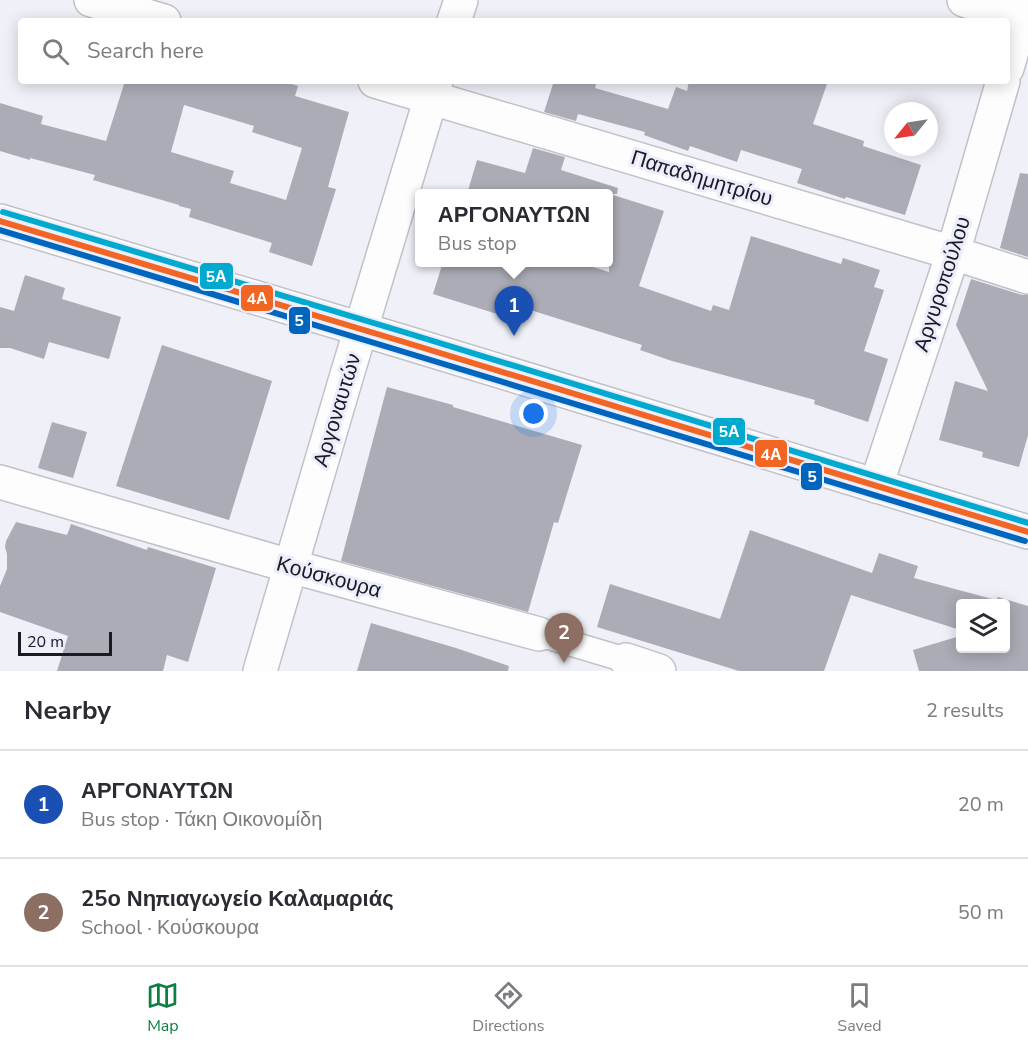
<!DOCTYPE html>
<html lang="en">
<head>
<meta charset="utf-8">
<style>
  body { margin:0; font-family:"Nunito Sans",sans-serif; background:#f2f2f3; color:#2b2b33 }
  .controls { position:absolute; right:18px; bottom:18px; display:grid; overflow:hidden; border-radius:6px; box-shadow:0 3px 15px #0003 }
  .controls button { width:54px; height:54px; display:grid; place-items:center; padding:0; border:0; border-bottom:2px solid #e1e1e2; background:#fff; color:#2b2b33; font:30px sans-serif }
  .compass { position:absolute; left:884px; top:102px; width:54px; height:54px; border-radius:50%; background:#fff; box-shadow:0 3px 15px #0003; rotate:240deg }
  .scale { position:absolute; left:18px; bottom:15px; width:94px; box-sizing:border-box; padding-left:6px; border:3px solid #1a1b21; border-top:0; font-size:16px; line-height:21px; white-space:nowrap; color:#1a1b21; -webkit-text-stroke:4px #ebedfc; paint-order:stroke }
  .you { position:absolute; left:534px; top:414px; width:21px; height:21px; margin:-15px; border:4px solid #fff; border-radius:50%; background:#1a73e8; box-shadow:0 0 0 9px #1a73e833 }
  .badge { display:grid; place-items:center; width:39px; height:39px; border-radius:50%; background:#0b8043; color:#fff; font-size:20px; font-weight:700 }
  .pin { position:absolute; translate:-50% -50px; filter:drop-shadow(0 2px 3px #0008) }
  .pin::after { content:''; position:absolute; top:32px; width:21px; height:18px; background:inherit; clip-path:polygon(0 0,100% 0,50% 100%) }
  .popup { position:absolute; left:415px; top:189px; width:198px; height:78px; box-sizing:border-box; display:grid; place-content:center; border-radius:6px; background:#fff; filter:drop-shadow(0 2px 4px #0005); font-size:20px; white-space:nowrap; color:#7c7c81 }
  .popup b { font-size:22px; color:#2b2b33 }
  .popup::after { content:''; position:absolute; left:50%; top:100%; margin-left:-12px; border:12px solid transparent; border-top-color:#fff }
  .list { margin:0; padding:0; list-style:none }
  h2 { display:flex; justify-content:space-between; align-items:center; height:78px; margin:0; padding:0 24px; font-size:26px }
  h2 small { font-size:20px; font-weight:400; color:#7c7c81 }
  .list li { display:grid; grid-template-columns:39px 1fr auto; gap:18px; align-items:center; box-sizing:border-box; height:108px; padding:0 24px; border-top:2px solid #e1e1e2 }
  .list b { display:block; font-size:22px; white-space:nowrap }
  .list p { margin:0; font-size:20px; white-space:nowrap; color:#7c7c81 }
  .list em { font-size:20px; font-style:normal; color:#7c7c81 }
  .icon { flex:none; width:33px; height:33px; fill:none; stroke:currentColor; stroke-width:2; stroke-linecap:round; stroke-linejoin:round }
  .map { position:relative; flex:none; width:1028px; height:671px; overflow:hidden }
  .search { position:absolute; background:#fff; box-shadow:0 3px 15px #0003; left:18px; right:18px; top:18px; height:66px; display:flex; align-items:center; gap:15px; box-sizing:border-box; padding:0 21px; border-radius:6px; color:#7c7c81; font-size:22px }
  .sheet { height:294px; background:#fff }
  nav { display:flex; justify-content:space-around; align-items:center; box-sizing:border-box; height:84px; border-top:2px solid #e1e1e2; background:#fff; font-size:16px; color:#7c7c81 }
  nav a { display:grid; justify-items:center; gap:3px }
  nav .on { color:#0b8043 }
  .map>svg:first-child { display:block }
  .building { fill:#abacb6; fill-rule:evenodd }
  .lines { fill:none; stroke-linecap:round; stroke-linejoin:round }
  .pedestrian-casing { stroke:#c1c2c9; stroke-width:27 }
  .minor-casing { stroke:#c1c2c9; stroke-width:36 }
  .secondary-casing { stroke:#c1c2c9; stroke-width:36 }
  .pedestrian { stroke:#fdfdfe; stroke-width:24 }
  .minor { stroke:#fdfdfe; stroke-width:33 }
  .secondary { stroke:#fdfdfe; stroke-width:33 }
  .bus-1-casing { stroke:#ebedfc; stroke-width:10 }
  .bus-2-casing { stroke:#ebedfc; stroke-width:10 }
  .bus-3-casing { stroke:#ebedfc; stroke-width:10 }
  .bus-1 { stroke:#f26522; stroke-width:6 }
  .bus-2 { stroke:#0065bd; stroke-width:6 }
  .bus-3 { stroke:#00a9ce; stroke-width:6 }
  .labels { text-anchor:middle; stroke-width:6; stroke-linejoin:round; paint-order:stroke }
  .street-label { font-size:21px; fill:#1a1b21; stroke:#ebedfc }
  .line-badge { stroke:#ebedfc; stroke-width:2 }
  .badge-label { font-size:16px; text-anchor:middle; font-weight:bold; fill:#fff }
</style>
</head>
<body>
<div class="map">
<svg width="1028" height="671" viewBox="0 0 1028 671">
  <rect width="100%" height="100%" fill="#eff0f8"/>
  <!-- building -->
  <g class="building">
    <path d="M125 81H282L298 86 295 96 349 112 328 187 336 189 312 266 269 252 272 243 189 217 191 209 179 206V205L93 180 95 175 30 158V160L0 151V103L43 116 41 124 106 141ZM184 105 254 126 252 132 302 148 286 200 230 183 234 171 171 152Z"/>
    <path d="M554 81H597L595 88 668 109 676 87 687 91 689 81H828L813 124 864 141 863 146 921 165 905 215 846 197 845 199 797 183 802 169 741 150 737 162 690 146 688 151 644 135 645 132 578 114 576 121 544 112Z"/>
    <path d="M533 148 565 157 561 170 618 188 617 194H610L664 211 639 286 711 311 713 305 729 310 751 236 841 264 843 258 880 270 874 287 884 290 864 351 888 359 868 422 814 404 815 400 672 361 640 350 642 345 524 308 520 321 433 294 443 262H577L609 272V194H467L477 160 525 173Z"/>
    <path d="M1020 173 1028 174V257L1000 248Z"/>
    <path d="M25 275 65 288 62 299 121 317 109 359 49 342 44 359 10 348H0V307L14 311Z"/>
    <path d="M971 279 1022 295H1028V435L1019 467 982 457 983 452 939 440 955 381 988 391 956 325Z"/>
    <path d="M162 345 272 381 229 520 116 486Z"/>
    <path d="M387 387 453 405V407L582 445 558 523 554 522 528 612 341 561Z"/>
    <path d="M52 422 87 432 73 478 38 468Z"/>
    <path d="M16 522 67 535 71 524 147 550 148 547 216 568 188 662 167 655 163 671H57L68 636 0 612V586L7 569V554L5 547 6 541Z"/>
    <path d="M750 530 872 573 879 553 918 566 914 578 996 600 998 597 1028 606V671H919L913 650 960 636V648H1005V603H960V630L851 595 824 671H739L597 627 610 584 720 619Z"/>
    <path d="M371 623 456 648 509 666 508 671H357Z"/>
  </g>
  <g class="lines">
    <defs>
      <path id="pedestrian" d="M539 634 626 660"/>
      <g id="minor">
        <path d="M91 0 164 21"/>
        <path d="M964 0 1028 20"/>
        <path d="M454 21 461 0"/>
        <path d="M1007 68 1027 0"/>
        <path d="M375 81 953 253 1028 277"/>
        <path d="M0 482 290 566 539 634"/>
        <path d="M876 486 953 253 1003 81"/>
        <path d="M626 660 659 671"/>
        <path d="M260 671 346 378 436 81"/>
      </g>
      <path id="secondary" d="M0 221 404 342 1028 532"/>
    </defs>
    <!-- pedestrian casing -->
    <use href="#pedestrian" class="pedestrian-casing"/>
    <!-- minor casing -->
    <use href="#minor" class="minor-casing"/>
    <!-- secondary casing -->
    <use href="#secondary" class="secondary-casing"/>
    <!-- pedestrian -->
    <use href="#pedestrian" class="pedestrian"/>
    <!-- minor -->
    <use href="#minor" class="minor"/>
    <!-- secondary -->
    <use href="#secondary" class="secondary"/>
    <defs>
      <path id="bus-1" d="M0 221 404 342 1028 532"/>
      <path id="bus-2" d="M0 230 401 351 1025 541"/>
      <path id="bus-3" d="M3 212 407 333 1028 523"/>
    </defs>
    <!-- bus-1 casing -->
    <use href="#bus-1" class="bus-1-casing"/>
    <!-- bus-2 casing -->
    <use href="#bus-2" class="bus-2-casing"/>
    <!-- bus-3 casing -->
    <use href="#bus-3" class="bus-3-casing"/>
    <!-- bus-1 -->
    <use href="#bus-1" class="bus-1"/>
    <!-- bus-2 -->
    <use href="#bus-2" class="bus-2"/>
    <!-- bus-3 -->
    <use href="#bus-3" class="bus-3"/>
  </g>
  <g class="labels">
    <!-- street labels -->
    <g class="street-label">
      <text transform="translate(702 178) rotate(17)" y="7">Παπαδημητρίου</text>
      <text transform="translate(942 284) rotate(-72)" y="7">Αργυροπούλου</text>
      <text transform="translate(337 410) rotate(-73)" y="7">Αργοναυτών</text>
      <text transform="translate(329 577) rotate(15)" y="7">Κούσκουρα</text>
    </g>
  </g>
  <g class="line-badge">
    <rect x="199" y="262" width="35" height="28" rx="6" fill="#00a9ce"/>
    <rect x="240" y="284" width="34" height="28" rx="6" fill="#f26522"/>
    <rect x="288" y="306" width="23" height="29" rx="6" fill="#0065bd"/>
    <rect x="712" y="417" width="34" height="29" rx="6" fill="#00a9ce"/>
    <rect x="754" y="439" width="34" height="29" rx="6" fill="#f26522"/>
    <rect x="800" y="462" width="23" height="29" rx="6" fill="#0065bd"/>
  </g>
  <g class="badge-label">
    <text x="216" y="282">5Α</text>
    <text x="257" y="304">4Α</text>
    <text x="299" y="326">5</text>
    <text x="729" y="437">5Α</text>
    <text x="771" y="460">4Α</text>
    <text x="812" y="482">5</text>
  </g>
</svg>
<div class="controls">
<button><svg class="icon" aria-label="layers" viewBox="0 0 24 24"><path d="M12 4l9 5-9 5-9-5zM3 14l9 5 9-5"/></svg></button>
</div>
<svg class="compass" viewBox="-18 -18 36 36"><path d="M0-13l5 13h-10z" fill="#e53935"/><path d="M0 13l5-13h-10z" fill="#7c7c81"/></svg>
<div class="scale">20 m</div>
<div class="you"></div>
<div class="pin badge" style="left:514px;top:336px;background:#1a4fb4">1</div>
<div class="popup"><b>ΑΡΓΟΝΑΥΤΩΝ</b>Bus stop</div>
<div class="pin badge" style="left:564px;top:663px;background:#8d6e63">2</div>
<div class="search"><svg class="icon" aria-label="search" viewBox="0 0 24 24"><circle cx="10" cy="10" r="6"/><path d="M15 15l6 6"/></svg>Search here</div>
</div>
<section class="sheet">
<h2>Nearby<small>2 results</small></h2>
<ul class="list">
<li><span class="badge" style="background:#1a4fb4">1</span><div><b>ΑΡΓΟΝΑΥΤΩΝ</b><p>Bus stop · Τάκη Οικονομίδη</p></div><em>20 m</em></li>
<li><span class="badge" style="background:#8d6e63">2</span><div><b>25ο Νηπιαγωγείο Καλαμαριάς</b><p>School · Κούσκουρα</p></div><em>50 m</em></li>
</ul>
</section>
<nav>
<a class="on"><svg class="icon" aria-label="map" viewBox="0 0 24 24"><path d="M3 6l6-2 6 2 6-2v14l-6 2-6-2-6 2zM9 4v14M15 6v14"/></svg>Map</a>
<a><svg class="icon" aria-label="directions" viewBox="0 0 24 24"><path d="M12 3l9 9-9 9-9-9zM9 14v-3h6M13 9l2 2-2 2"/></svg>Directions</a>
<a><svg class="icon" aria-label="saved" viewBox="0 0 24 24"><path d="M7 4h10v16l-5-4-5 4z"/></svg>Saved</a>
</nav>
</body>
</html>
